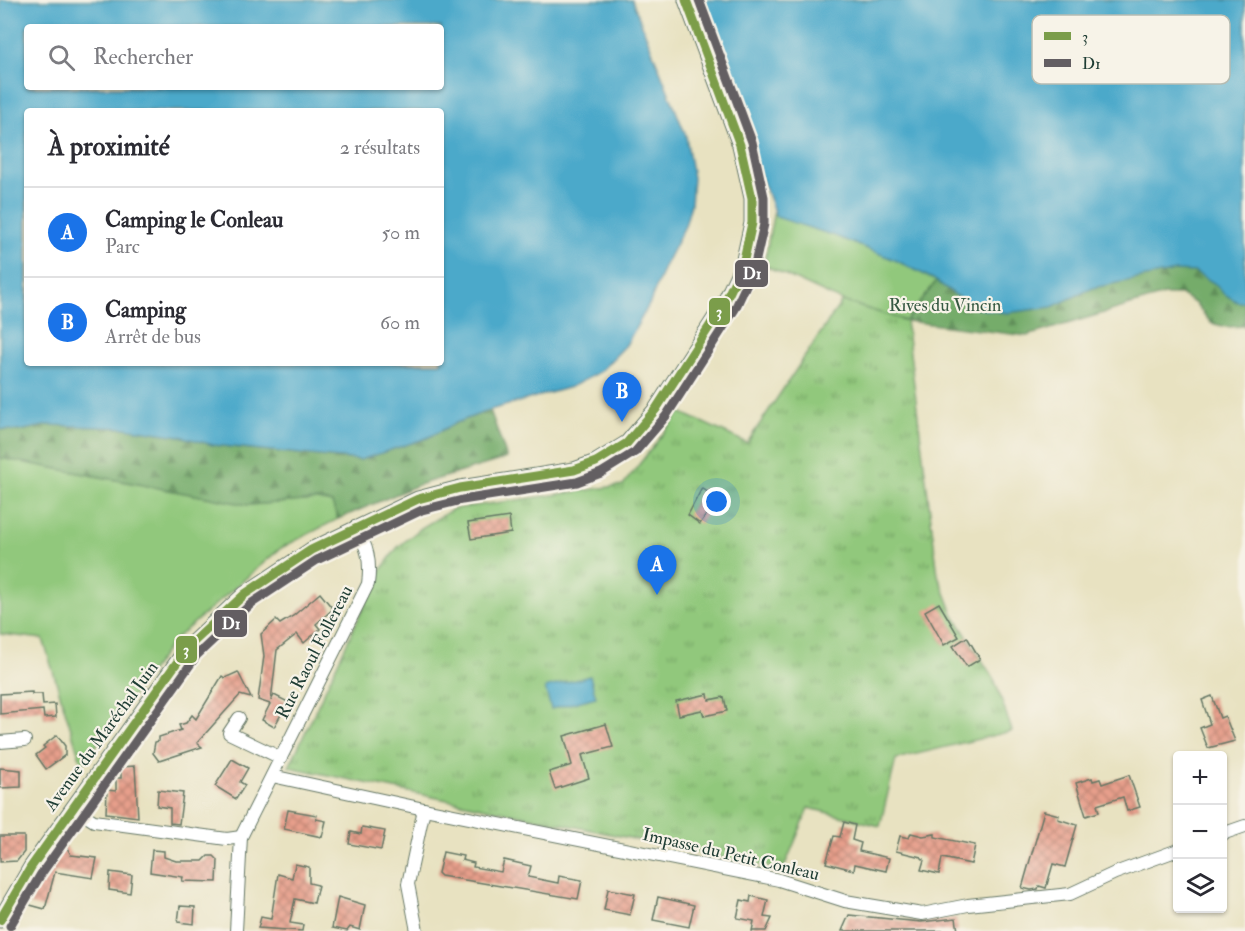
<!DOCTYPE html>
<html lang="fr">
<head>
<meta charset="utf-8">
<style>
  body { margin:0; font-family:"IM FELL Double Pica",serif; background:#f2f2f3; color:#2b2b33 }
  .controls { position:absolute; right:18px; bottom:18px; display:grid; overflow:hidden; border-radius:6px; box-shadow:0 2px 4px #0004 }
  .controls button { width:54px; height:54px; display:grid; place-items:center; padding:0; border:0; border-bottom:2px solid #e1e1e2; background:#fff; color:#2b2b33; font:30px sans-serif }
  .you { position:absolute; left:717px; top:502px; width:21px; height:21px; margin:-15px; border:4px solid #fff; border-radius:50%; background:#1a73e8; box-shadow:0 0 0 9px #1a73e833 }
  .badge { display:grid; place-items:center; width:39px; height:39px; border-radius:50%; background:#1a73e8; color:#fff; font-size:20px; font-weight:700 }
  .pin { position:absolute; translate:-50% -50px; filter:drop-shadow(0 2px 3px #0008) }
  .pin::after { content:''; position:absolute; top:32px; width:21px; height:18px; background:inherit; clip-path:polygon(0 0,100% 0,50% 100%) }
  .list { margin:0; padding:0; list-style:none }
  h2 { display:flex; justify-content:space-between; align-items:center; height:78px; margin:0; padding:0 24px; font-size:26px }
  h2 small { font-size:20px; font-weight:400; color:#7c7c81 }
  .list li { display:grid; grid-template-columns:39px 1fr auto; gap:18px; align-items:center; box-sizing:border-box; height:90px; padding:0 24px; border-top:2px solid #e1e1e2 }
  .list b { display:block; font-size:22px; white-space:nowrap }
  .list p { margin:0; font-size:20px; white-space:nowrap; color:#7c7c81 }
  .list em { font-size:20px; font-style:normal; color:#7c7c81 }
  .icon { flex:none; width:33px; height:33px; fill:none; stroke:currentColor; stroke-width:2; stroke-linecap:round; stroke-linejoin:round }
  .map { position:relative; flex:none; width:1245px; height:931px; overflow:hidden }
  .search { position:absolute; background:#fff; box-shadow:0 2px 4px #0004; left:24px; top:24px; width:420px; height:66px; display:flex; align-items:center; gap:15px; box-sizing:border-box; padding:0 21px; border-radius:6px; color:#7c7c81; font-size:22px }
  .panel { position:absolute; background:#fff; box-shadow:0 2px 4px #0004; left:24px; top:108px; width:420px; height:258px; border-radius:6px }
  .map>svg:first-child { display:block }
  .grass { fill:#91c87b; stroke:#588258; stroke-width:1.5 }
  .forest { fill:url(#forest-firs); stroke:#4a7450; stroke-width:1.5 }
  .park { fill:url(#park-tufts); stroke:#588258; stroke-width:1.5 }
  .water { fill:#4ca9ca; stroke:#36737f; stroke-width:1.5; fill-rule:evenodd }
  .building { fill:url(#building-cross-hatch) }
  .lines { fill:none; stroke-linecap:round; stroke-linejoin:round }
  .minor-casing { stroke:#657765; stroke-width:14 }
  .tertiary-casing { stroke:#657765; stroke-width:17 }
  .minor { stroke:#fff; stroke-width:12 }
  .tertiary { stroke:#fff; stroke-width:15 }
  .bus-1-casing { stroke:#f7f3e8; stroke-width:14 }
  .bus-2-casing { stroke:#f7f3e8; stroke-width:14 }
  .bus-1 { stroke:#7b9d4a; stroke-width:9 }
  .bus-2 { stroke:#635e62; stroke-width:9 }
  .labels { text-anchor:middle; stroke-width:4.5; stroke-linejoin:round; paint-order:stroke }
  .park-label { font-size:18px; fill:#365942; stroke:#f7f3e8 }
  .street-label { font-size:18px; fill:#1f3d34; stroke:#f7f3e8 }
  .key { fill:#f7f3e8; stroke:#b6bcb2; stroke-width:1.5 }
  .key-label { font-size:16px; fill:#1f3d34 }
  .line-badge { stroke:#f7f3e8; stroke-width:2 }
  .badge-label { font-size:16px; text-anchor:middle; font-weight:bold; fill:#fff }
</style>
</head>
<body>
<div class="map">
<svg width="1245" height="931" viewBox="0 0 1245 931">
  <defs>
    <pattern id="forest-firs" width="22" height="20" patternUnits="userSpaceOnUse" patternTransform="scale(1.5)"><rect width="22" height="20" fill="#74ac6b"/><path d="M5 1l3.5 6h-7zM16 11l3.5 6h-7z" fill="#5f8d59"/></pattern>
    <pattern id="park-tufts" width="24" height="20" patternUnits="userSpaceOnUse" patternTransform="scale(1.5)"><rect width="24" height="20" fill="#91c87b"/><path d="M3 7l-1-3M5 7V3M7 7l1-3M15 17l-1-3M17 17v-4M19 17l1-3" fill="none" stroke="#76a466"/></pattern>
    <pattern id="building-cross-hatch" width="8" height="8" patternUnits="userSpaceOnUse" patternTransform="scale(1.5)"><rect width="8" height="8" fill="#e79f8b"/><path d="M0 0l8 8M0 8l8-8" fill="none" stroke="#bb8372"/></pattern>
  </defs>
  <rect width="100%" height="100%" fill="#f7f3e8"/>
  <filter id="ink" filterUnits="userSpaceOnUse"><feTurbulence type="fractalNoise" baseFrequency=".0167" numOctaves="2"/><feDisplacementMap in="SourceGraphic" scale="12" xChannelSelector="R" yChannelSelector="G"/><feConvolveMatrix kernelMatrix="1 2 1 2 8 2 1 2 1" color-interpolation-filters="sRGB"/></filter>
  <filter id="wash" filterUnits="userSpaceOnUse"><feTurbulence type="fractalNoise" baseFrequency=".008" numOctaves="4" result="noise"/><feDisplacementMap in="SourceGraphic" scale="24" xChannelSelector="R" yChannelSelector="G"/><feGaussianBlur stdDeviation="1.35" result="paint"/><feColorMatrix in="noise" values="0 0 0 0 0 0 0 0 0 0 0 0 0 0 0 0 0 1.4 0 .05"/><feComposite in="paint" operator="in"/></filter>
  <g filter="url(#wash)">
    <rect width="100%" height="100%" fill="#e8e2c1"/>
    <!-- grass -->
    <g class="grass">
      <path d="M774 210 944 271 906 321 842 301 764 265Z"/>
      <path d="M0 458 248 505 318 500 332 503 338 519 281 548 173 641 82 765 43 639 0 634Z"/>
    </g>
    <!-- forest -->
    <g class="forest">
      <path d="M1201 265 1245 295V326L1226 327 1211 323 1196 304 1182 295H1164L1027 336 906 321 944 271H1136Z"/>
      <path d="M490 410 507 458 418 485 338 519 332 503 318 500 248 505 0 458V429L19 431 49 425 125 428 180 436 213 445 360 460 427 438 456 423Z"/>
    </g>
    <!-- park -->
    <path class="park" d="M842 301 906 321 938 575 954 616 995 681 1012 731 896 759 880 826 809 808 783 870 289 767 381 570 397 548 421 528 453 509 623 485 680 412 747 443Z"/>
    <!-- water -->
    <g class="water">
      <path d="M0 0H632L686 136 693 178 691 204 685 226 664 267 650 303 626 345 600 372 571 387 490 410 456 423 427 438 360 460 213 445 180 436 125 428 49 425 19 431 0 429ZM27 27H441V87H27ZM27 111H441V363H27Z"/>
      <path d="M695 0H1245V302H1237L1223 293 1214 283 1195 272 1175 271 1093 288 1052 307 1007 313 974 308 933 279 895 260 835 236 776 217Z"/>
      <path d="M590 676 596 697 551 709 545 688Z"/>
    </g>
    <g id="blocks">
      <!-- building -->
      <g class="building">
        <path d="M702 488 717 499 700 524 688 515Z"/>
        <path d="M509 517 511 533 471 539 468 523Z"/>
        <path d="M320 593 333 609 316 624 320 629 304 643 297 634 277 650 271 701 274 695 288 702 274 727 262 720 270 704 258 700 264 656 261 634 276 620 280 624 293 616Z"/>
        <path d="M939 603 959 637 944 645 925 611Z"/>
        <path d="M967 637 980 659 967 667 953 646Z"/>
        <path d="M238 672 251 698 240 695 197 743 202 747 159 761 153 753 155 742 159 741V737L181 730 179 725 186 723 192 715 196 719 222 676 225 678Z"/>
        <path d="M32 692V694H42L43 705 55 704 56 717 44 718 43 710 0 714V694Z"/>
        <path d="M708 694 709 700 724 697 727 711 704 716 702 710 679 715 676 701Z"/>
        <path d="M1212 696 1220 718 1225 716 1235 741 1208 748 1200 728 1210 724 1202 700Z"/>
        <path d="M606 724 613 747 582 755 589 778 555 789 549 772 572 765 564 736Z"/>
        <path d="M57 735 65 746V755L46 769 36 755 45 748 43 746Z"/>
        <path d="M232 759 248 768 240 782 245 785 236 799 215 786Z"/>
        <path d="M135 766 138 817 106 813 107 790 116 791V778H121V767Z"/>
        <path d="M0 768 21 770V787L0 788Z"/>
        <path d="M1129 775 1140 807 1127 811 1123 797 1097 805 1099 812 1086 816 1076 783 1092 778 1093 781 1100 779 1102 784Z"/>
        <path d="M158 790 183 793 179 824 170 823V808L157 806Z"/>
        <path d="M288 810 317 815 316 819 326 821 322 837 284 829Z"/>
        <path d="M1044 811 1059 815 1058 819 1077 825 1065 867 1053 864 1046 888 1039 886 1038 889 1031 890 1022 888Z"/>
        <path d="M844 822 855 825 852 840 861 843 859 851 889 858 886 871 855 864 854 870 826 863 834 836 840 837Z"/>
        <path d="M362 827 385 831 381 850 349 844 351 832 361 834Z"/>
        <path d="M911 833 923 836 935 834V837L975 845 971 864 942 858 939 874 921 870 924 860 921 857 896 851 900 836 909 838Z"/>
        <path d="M0 836H24V852L17 861 0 862Z"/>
        <path d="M66 846 71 855 97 858 93 878 55 872 45 909 30 905 37 880 60 848Z"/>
        <path d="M152 850 164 851V857L176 861H203L208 856H214L218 860 217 882 182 881 183 877 150 872Z"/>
        <path d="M443 852 463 856 462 860 474 863 473 867 501 872 504 860 531 866 528 877 558 883 559 876 582 880 578 899 441 876 438 873Z"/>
        <path d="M295 864 309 867V883L318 885 314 903 295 899 290 923 303 925 302 931 258 928 261 917 271 919 278 874 292 878Z"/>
        <path d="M110 872 132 875 130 893 109 890Z"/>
        <path d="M608 889 635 894 630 915 604 910Z"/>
        <path d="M751 896 768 900 764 917 772 918 766 931H752L754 921 737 918 741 900 750 902Z"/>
        <path d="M338 897 365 905 360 930 350 927 347 931 332 928Z"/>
        <path d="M658 897 694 905 689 927 653 920Z"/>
        <path d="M180 906 195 907 194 924 178 922Z"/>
        <path d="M849 915 921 922 956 918 958 931H842Z"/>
      </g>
    </g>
  </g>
  <g filter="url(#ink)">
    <use href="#blocks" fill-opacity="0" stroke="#657765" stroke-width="1.5"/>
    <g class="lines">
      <defs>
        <g id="minor">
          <path d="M239 718 229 733 281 758"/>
          <path d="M0 742 25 740"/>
          <path d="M272 776 424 809 779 880 845 901 922 914 968 905 1070 894 1115 873 1178 850"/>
          <path d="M73 808 94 821 227 839 241 837"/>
          <path d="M1222 834 1245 826"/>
          <path d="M236 931 241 837 368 584C371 562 368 546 355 527"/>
          <path d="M417 931 408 884 424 809"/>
        </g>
        <path id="tertiary" d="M0 920 31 867 188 647 245 594 311 550 418 499 460 488 574 470 596 462 627 443 656 409 724 304 743 264 752 223V198L740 145 686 0"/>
      </defs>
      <!-- minor casing -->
      <use href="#minor" class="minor-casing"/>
      <!-- tertiary casing -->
      <use href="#tertiary" class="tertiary-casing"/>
      <!-- minor -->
      <use href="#minor" class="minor"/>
      <!-- tertiary -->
      <use href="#tertiary" class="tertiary"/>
      <defs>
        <path id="bus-1" d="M0 920 31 867 188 647 245 594 311 550 418 499 460 488 574 470 596 462 627 443 656 409 724 304 743 264 752 223V198L740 145 686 0"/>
        <path id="bus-2" d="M10 926 41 874 197 655 252 603 317 560 422 510 462 500 577 482 601 473 635 452 666 416 735 309 754 268 764 224V197L752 142 699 0"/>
      </defs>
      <!-- bus-1 casing -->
      <use href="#bus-1" class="bus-1-casing"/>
      <!-- bus-2 casing -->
      <use href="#bus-2" class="bus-2-casing"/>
      <!-- bus-1 -->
      <use href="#bus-1" class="bus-1"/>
      <!-- bus-2 -->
      <use href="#bus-2" class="bus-2"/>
    </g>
  </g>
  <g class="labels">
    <!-- park labels -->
    <g class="park-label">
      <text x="945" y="311">Rives du Vincin</text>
    </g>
    <!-- street labels -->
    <g class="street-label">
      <text transform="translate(314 652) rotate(-63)" y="6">Rue Raoul Follereau</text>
      <text transform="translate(101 736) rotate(-54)" y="6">Avenue du Maréchal Juin</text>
      <text transform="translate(731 854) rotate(13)" y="6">Impasse du Petit Conleau</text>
    </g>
  </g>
  <!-- legend -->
  <rect x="1032" y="15" width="198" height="69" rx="9" class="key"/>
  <rect x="1044" y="32" width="27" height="8" fill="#7b9d4a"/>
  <rect x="1044" y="59" width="27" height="8" fill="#635e62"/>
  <g class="key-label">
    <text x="1082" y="42">3</text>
    <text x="1082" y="69">D1</text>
  </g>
  <g class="line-badge">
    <rect x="734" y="259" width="35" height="29" rx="6" fill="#635e62"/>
    <rect x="708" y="297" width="23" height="29" rx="6" fill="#7b9d4a"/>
    <rect x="213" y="609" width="35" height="29" rx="6" fill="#635e62"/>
    <rect x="175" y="635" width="23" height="29" rx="6" fill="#7b9d4a"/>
  </g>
  <g class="badge-label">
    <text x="752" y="279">D1</text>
    <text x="719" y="317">3</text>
    <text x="231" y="629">D1</text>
    <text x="186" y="655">3</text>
  </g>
</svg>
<div class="controls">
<button>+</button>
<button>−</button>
<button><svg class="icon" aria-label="layers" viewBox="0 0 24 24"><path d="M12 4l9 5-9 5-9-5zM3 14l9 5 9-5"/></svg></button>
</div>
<div class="you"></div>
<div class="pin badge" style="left:657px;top:595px">A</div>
<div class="pin badge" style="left:622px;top:422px">B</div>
<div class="search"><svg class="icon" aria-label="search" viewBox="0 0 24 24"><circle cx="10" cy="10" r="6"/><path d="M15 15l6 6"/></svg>Rechercher</div>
<section class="panel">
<h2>À proximité<small>2 résultats</small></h2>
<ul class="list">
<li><span class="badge">A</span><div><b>Camping le Conleau</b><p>Parc</p></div><em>50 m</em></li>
<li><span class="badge">B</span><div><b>Camping</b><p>Arrêt de bus</p></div><em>60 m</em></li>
</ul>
</section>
</div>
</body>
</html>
